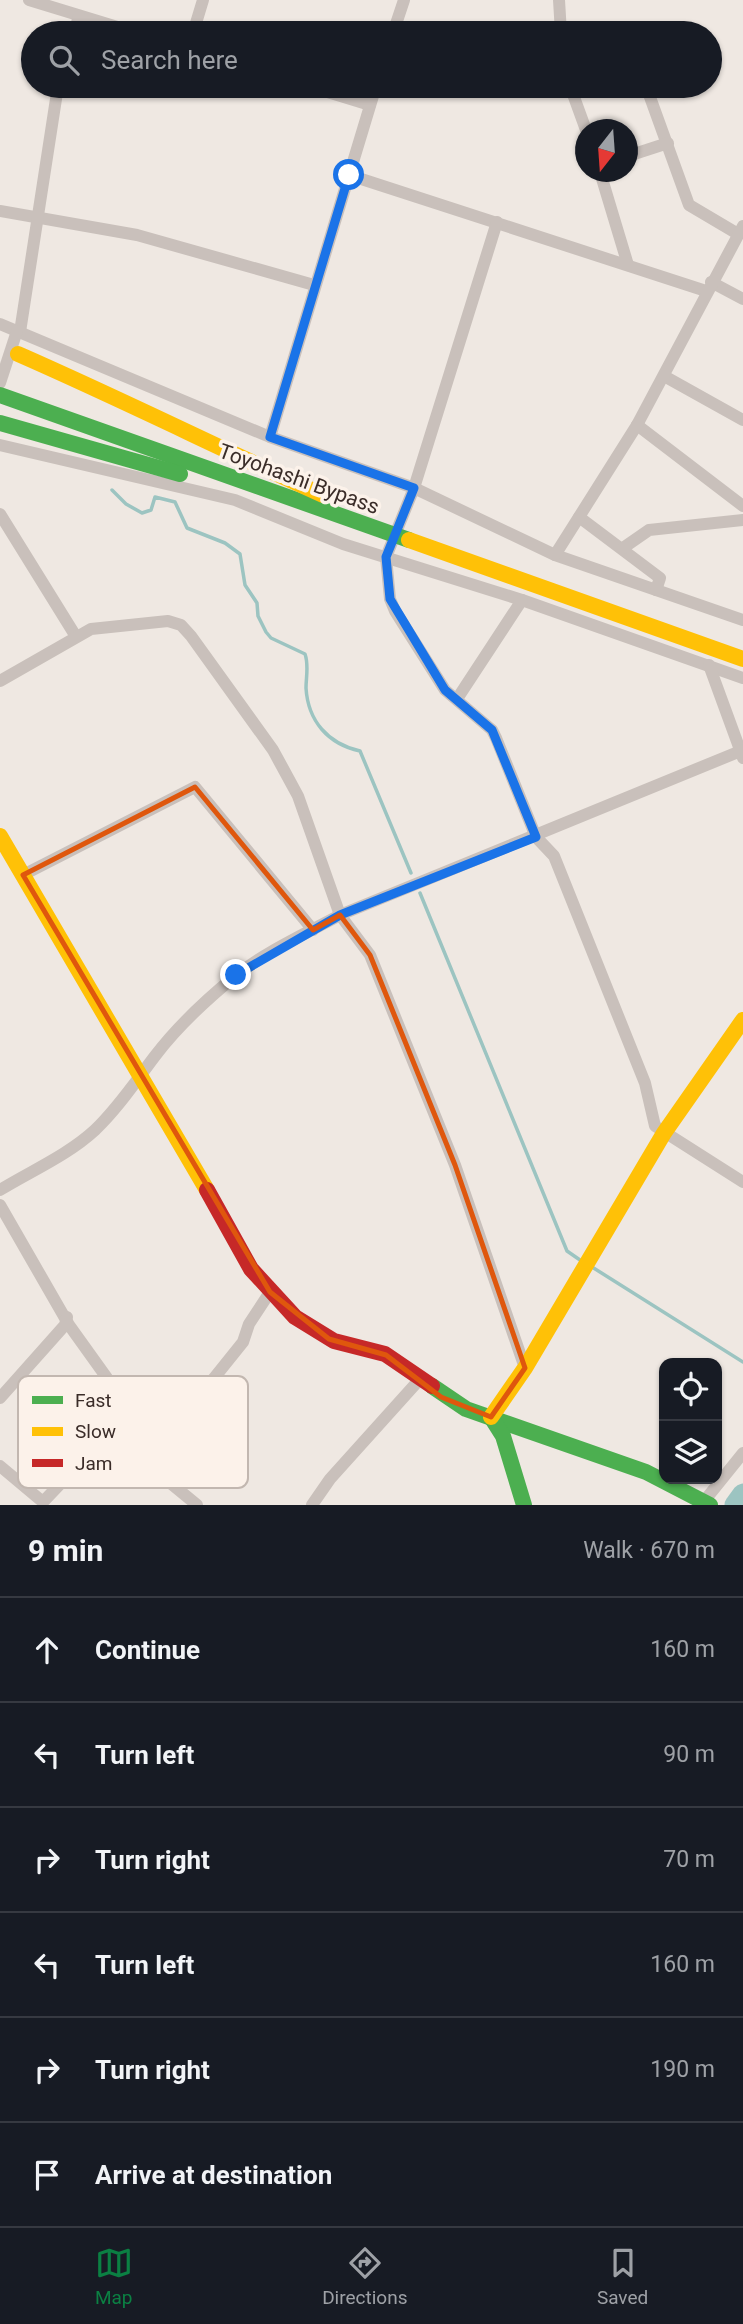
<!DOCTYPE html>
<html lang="en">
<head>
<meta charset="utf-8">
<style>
  body { margin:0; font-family:Roboto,sans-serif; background:#242831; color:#f1f3f6 }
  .controls { position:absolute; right:21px; bottom:21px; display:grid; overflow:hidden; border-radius:14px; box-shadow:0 2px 5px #0004 }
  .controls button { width:63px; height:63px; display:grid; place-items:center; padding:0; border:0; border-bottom:2px solid #363941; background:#171b24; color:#f1f3f6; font:35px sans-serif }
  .compass { position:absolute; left:575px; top:119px; width:63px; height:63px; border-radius:50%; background:#171b24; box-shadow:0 2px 5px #0004; rotate:197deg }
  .stop { position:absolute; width:21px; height:21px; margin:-16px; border:5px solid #1a73e8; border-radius:50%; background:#fff }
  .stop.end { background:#1a73e8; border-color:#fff; box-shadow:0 2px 7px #0008 }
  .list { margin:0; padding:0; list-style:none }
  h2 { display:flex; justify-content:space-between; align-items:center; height:91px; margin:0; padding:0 28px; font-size:30px }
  h2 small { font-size:23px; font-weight:400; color:#9ea1a6 }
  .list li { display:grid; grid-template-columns:46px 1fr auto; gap:21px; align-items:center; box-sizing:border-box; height:105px; padding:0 28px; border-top:2px solid #363941 }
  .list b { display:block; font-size:26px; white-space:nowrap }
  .list em { font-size:23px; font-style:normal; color:#9ea1a6 }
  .icon { flex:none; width:38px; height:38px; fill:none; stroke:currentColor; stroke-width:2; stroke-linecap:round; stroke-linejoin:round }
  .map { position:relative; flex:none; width:743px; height:1505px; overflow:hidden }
  .search { position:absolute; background:#171b24; box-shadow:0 2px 5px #0004; left:21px; right:21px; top:21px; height:77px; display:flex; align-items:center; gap:18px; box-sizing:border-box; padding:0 24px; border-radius:38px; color:#9ea1a6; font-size:26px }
  .sheet { height:721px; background:#171b24 }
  nav { display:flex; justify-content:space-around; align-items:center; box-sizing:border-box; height:98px; border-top:2px solid #363941; background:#171b24; font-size:19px; color:#9ea1a6 }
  nav a { display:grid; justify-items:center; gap:4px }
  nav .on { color:#0b8043 }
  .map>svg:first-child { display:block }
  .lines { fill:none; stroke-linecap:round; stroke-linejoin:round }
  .stream { stroke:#9cc4c1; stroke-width:3.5 }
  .river { stroke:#9cc4c1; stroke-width:21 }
  .street { stroke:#c9c0bb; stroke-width:12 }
  .fast { stroke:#4caf50; stroke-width:16 }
  .slow { stroke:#ffc107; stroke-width:16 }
  .jam { stroke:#c62828; stroke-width:16 }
  .route { stroke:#1a73e8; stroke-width:9 }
  .marked { fill:none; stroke:#df570d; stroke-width:5; stroke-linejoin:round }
  .labels { text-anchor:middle; stroke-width:7; stroke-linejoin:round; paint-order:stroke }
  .street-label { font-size:21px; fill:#3a2c28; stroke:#fcf2ea }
  .key { fill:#fcf2ea; stroke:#c2b7b0; stroke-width:2 }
  .key-label { font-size:19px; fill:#3a2c28 }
</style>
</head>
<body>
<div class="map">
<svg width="743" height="1505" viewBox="0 0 743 1505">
  <rect width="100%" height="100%" fill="#efe8e2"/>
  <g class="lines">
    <!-- stream -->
    <g class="stream">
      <path d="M112 490 126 504 142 513 151 510 155 497 175 502 187 528 225 543 240 554 245 585 257 603 258 616 266 632 271 638 305 654C309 665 306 677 306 688 308 721 328 744 360 751L411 873"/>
      <path d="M420 893 567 1251 580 1260"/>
      <path d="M592 1267 743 1362"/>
    </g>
    <!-- river -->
    <path class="river" d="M735 1505 743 1494"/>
    <!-- street -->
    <g class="street">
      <path d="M29 0 137 33"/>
      <path d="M559 0 561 33"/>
      <path d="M74 33 79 16"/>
      <path d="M193 33 203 0"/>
      <path d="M393 33 404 0"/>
      <path d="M308 86 370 105"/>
      <path d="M570 86 586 130"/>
      <path d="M646 86 689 205 738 234"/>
      <path d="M628 156 668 143"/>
      <path d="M600 172 628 265"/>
      <path d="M349 175 706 291"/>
      <path d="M0 211 137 235 314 285"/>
      <path d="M497 222 414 488 386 557 390 599 395 611 445 690 492 730 496 738 536 837 554 856 645 1083 655 1126 743 1182"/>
      <path d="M711 282 743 299"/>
      <path d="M0 324 270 437 414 488 555 555 743 620"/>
      <path d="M20 332 58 86"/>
      <path d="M664 376 743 420"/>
      <path d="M0 383 17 331"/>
      <path d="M637 425 743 506"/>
      <path d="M270 437 376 86"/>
      <path d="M0 445 235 500 343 544 522 600 743 678"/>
      <path d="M0 514 75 635"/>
      <path d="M579 517 660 578 656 590"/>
      <path d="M623 548 649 530 743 520"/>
      <path d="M555 555 637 425 743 226"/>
      <path d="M709 665 743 758"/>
      <path d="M0 681 91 629 168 621 181 625 191 636 273 750 298 796 340 915 370 955 455 1165 525 1368"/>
      <path d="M457 699 522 600"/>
      <path d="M23 875 195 787 313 930"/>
      <path d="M0 1190C31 1171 68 1155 95 1130 118 1108 136 1081 155 1056 177 1027 206 1000 234 977 265 952 305 934 340 915L743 750"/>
      <path d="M0 1205 69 1325 107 1378 113 1394 117 1439 197 1505"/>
      <path d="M0 1398 65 1325 67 1317"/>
      <path d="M145 1464 243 1342 249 1324 270 1292"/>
      <path d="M0 1466 43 1502 82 1461 117 1439"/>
      <path d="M312 1505 330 1479 420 1379"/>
      <path d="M701 1505 743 1453"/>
    </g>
    <!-- fast -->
    <g class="fast">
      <path d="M0 395 409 540"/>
      <path d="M0 423 180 474"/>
      <path d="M432 1386 466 1409 646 1472 710 1505"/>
      <path d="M491 1417 503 1436 524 1505"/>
    </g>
    <!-- slow -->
    <g class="slow">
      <path d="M18 354C121 399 221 449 323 495"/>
      <path d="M409 540 743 659"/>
      <path d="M0 836 207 1190"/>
      <path d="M491 1417 525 1368 664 1133 743 1020"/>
    </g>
    <!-- jam -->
    <path class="jam" d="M207 1190 251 1269 295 1317 334 1341 385 1354 432 1386"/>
  </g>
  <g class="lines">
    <!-- route -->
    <path class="route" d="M236 975 340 915 536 837 492 730 445 690 390 599 386 557 414 488 270 437 349 175"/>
  </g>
  <!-- marked area -->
  <path class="marked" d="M195 787 313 930 340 915 370 955 455 1165 525 1368 491 1417 441 1397 386 1355 329 1339 270 1292 23 875Z"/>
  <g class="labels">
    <!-- street labels -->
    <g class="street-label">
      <text transform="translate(299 479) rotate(20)" y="7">Toyohashi Bypass</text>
    </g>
  </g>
  <!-- legend -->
  <rect x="18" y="1376" width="230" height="112" rx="10" class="key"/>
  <rect x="32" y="1396" width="31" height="8" fill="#4caf50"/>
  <rect x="32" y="1427" width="31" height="9" fill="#ffc107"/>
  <rect x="32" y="1459" width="31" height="8" fill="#c62828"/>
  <g class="key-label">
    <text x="75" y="1407">Fast</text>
    <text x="75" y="1438">Slow</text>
    <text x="75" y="1470">Jam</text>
  </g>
</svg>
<div class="controls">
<button><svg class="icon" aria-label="locate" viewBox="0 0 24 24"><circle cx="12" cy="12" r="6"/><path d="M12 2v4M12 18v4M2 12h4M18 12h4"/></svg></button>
<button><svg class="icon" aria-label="layers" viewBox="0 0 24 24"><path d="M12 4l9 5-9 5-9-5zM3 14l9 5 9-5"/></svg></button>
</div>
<svg class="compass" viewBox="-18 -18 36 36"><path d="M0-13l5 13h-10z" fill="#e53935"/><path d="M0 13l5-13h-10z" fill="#9ea1a6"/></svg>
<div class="stop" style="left:349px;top:175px"></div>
<div class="stop end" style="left:236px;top:975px"></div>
<div class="search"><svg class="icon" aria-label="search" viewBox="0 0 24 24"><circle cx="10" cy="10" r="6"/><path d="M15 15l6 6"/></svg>Search here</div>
</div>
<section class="sheet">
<h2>9 min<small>Walk · 670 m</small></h2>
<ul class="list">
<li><svg class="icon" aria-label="ahead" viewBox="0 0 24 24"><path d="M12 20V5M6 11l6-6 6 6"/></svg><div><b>Continue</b></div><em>160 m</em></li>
<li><svg class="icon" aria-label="left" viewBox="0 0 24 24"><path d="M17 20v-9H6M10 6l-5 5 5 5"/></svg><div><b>Turn left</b></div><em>90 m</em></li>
<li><svg class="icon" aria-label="right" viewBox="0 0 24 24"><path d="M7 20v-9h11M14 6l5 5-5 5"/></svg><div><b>Turn right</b></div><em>70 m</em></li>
<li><svg class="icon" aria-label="left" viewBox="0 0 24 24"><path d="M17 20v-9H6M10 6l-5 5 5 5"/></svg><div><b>Turn left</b></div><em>160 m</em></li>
<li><svg class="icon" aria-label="right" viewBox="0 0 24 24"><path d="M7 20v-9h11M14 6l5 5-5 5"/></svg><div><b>Turn right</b></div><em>190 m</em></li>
<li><svg class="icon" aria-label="arrive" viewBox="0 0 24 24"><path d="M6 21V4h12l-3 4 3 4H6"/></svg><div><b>Arrive at destination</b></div></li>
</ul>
</section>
<nav>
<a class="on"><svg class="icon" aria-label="map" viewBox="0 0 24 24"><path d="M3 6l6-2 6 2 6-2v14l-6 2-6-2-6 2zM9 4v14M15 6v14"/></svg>Map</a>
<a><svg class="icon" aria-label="directions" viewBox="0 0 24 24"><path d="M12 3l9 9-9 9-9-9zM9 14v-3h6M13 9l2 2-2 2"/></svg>Directions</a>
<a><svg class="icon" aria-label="saved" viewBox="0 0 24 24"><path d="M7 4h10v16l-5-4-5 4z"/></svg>Saved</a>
</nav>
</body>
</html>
